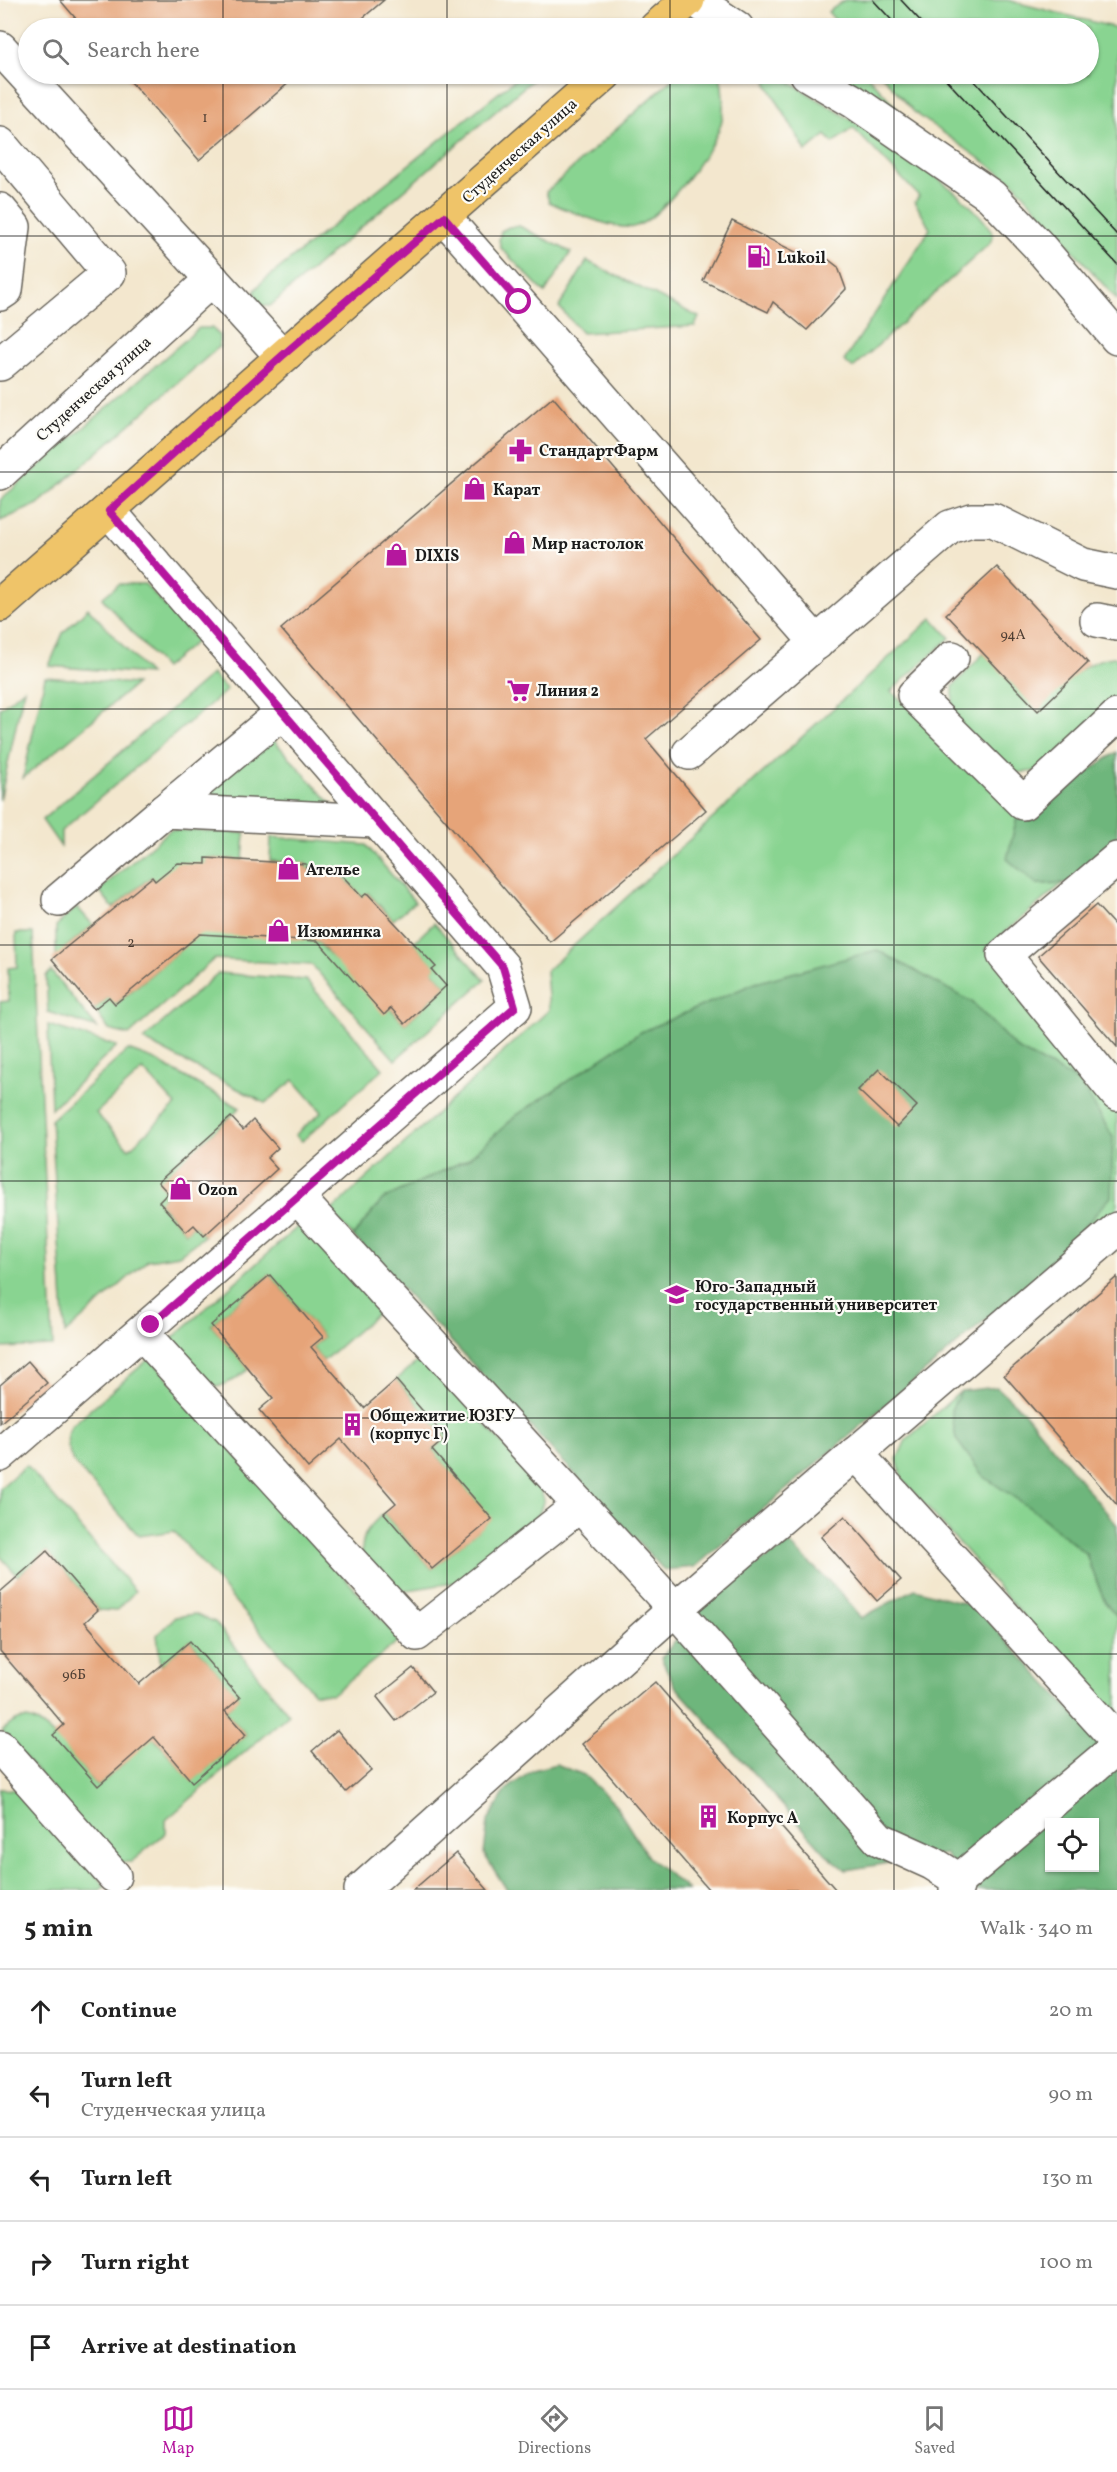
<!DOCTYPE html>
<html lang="en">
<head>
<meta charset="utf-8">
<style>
  body { margin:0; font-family:Vollkorn,serif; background:#f2f2f2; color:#222 }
  .controls { position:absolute; right:18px; bottom:18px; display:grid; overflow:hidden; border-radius:0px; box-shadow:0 2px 4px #0004 }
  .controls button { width:54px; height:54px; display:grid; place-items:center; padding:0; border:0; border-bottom:2px solid #e0e0e0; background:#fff; color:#222; font:30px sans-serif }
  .stop { position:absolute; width:18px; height:18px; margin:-14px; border:4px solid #b5179e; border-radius:50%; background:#fff }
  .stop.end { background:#b5179e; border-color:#fff; box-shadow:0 2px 6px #0008 }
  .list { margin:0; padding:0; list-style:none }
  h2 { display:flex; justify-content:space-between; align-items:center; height:78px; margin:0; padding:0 24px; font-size:26px }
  h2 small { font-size:20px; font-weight:400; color:#767676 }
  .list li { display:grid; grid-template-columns:39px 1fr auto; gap:18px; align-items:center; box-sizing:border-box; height:84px; padding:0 24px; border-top:2px solid #e0e0e0 }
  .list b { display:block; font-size:22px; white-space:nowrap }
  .list p { margin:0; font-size:20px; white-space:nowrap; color:#767676 }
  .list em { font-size:20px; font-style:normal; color:#767676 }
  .icon { flex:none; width:33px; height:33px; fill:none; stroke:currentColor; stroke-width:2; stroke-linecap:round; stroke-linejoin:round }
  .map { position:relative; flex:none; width:1117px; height:1890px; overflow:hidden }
  .search { position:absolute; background:#fff; box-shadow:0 2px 4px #0004; left:18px; right:18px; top:18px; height:66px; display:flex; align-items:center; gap:15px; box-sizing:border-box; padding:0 21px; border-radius:33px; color:#767676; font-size:22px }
  .sheet { height:498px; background:#fff }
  nav { display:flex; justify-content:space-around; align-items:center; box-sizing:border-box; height:84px; border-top:2px solid #e0e0e0; background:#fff; font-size:16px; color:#767676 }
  nav a { display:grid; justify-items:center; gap:3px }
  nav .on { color:#b5179e }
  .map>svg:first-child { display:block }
  .green { fill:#89d491; stroke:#527856; stroke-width:1.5; fill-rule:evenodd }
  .forest { fill:#6eb67b; stroke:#45694c; stroke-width:1.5; fill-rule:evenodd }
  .building { fill:#e6a479 }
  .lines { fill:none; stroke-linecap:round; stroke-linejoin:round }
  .minor-casing { stroke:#67635a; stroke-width:36 }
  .major-casing { stroke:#67635a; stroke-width:36 }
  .minor { stroke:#fff; stroke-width:33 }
  .major { stroke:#efc469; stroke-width:33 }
  .tram { stroke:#1c1c1c; stroke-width:1.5 }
  .route { stroke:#b5179e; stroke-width:8 }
  .grid { fill:none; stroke:#1c1c1c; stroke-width:1.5; stroke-opacity:0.55 }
  .labels { text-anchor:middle; stroke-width:4.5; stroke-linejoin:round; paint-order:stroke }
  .number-label { font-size:14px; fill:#4e3e33 }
  .street-label { font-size:16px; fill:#1c1c1c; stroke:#fdfcf7 }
  .poi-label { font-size:16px; font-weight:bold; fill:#1c1c1c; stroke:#fdfcf7; text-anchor:start }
</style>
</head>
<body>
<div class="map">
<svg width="1117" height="1890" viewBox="0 0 1117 1890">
  <rect width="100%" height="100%" fill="#fdfcf7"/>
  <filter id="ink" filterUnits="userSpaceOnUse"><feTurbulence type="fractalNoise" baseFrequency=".0167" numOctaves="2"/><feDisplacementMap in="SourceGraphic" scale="12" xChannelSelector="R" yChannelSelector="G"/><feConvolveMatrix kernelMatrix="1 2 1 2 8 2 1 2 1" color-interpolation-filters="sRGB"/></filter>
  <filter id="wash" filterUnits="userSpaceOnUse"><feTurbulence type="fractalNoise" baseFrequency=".008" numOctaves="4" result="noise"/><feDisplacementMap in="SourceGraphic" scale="24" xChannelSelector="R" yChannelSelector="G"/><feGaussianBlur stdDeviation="1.35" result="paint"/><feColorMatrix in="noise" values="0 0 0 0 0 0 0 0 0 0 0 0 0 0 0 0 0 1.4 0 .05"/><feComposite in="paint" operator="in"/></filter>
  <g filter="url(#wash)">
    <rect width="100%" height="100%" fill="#f3e7ce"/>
    <!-- green -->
    <g class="green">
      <path d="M845 0H1007L1117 28V300L1014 183 914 112 881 74H1088V28H842L828 12Z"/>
      <path d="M522 74H539L270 306H261L255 300V290L261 283Z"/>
      <path d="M678 74H720C723 88 725 109 721 124 714 149 659 222 633 227 614 230 567 210 549 202L546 192Z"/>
      <path d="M835 74H866L903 115Z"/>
      <path d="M770 78 790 82C835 111 975 190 993 235L990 243 853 368 844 361 930 229 915 202 919 196 853 128 833 143 826 135 806 151 766 82Z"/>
      <path d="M519 226 571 252 545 293 501 248 499 240 501 231 509 227Z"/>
      <path d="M587 261 699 317 695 326 582 333 559 307Z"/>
      <path d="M199 328H212L219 335V347L38 504 0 521V500Z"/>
      <path d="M119 584H145L197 641 164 668 102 598Z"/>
      <path d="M88 608 149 674 49 666 63 633Z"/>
      <path d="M932 618 950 638 891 691 1016 805 1017 818 1008 859 1037 884 1063 883 985 949 1117 1105V1210L1048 1267 1080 1082 1017 1049 972 1002 641 1032 517 1115 468 1159 383 1199 353 1236 330 1212 549 1010 546 971Z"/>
      <path d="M984 653 1038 710C1061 689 1082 659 1114 657L1117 659V698L1038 771 1015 773 952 718 953 686Z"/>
      <path d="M212 674 227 690 61 831V847L42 820Z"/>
      <path d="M45 677 136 684 23 778Z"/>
      <path d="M24 689 0 800V708Z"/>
      <path d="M269 735 337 810 185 803Z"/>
      <path d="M170 830 245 833 243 860 207 858 206 864 155 881 151 877 113 908 99 890Z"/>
      <path d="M271 837 366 845 415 902 393 920 368 893 362 897 337 870 306 869V863L270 861Z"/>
      <path d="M77 907 93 925 65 948 69 954 56 964V926Z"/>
      <path d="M434 923 485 980 395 1060 312 965 214 959 129 1035 109 1030 94 1009 109 997 116 1004 193 939 186 930 317 941C344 971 378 993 405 1024L446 986 432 970 435 967 413 943Z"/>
      <path d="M16 933H33L53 1346 0 1348V1002L9 1001 8 968 17 967Z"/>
      <path d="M51 971 97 1028 48 1012 46 976Z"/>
      <path d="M218 973 306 980 383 1069 302 1141 295 1135 322 1112 294 1080 265 1103 143 1040Z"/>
      <path d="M48 1025 117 1046 51 1109Z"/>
      <path d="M128 1050 155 1060 240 1108 159 1182 168 1193 159 1203 186 1232 194 1225 204 1236 179 1255 148 1260 65 1334 51 1120ZM143 1070 176 1105 129 1149 96 1113Z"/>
      <path d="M303 1222 382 1309 323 1361 312 1347 323 1337 270 1275 211 1325 249 1369 234 1380 218 1387 207 1383 169 1341Z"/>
      <path d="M424 1356 538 1484 544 1499 539 1514 458 1582 396 1592 362 1554C361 1534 370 1525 384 1513L432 1569 491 1519 432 1450 446 1438 396 1380Z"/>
      <path d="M150 1358 400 1640 332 1694 314 1693 174 1531 139 1536 74 1463C67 1449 65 1440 71 1426Z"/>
      <path d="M961 1391 951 1410 1037 1513 1086 1554 1105 1602 1117 1616V1722L902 1479 897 1459 906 1440Z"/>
      <path d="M26 1465 135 1591 117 1611 98 1610 47 1551 18 1576 0 1556V1488Z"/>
      <path d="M195 1614 215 1622 289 1714 166 1820V1833L131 1862 116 1863 2 1731C10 1724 19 1716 31 1720 53 1726 81 1768 98 1786L123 1764 151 1735 192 1781 246 1735 225 1711 239 1698 190 1641 161 1666 157 1635 175 1617Z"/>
      <path d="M0 1789 22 1790 105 1886 100 1890H0Z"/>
    </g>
    <!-- forest -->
    <g class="forest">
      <path d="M1117 752V881L1037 884 1007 859 1017 818Z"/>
      <path d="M877 950 972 1002 1017 1049 1080 1082 1113 1137 1111 1197 1048 1267 695 1567 664 1570 353 1236 383 1199 468 1159 517 1115 641 1032 755 983Z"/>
      <path d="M997 1387 1024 1412 1117 1525V1616L1105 1602 1086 1554 1037 1513 983 1476 956 1439 951 1410 961 1391Z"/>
      <path d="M790 1544 842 1594 861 1618 915 1589 974 1606 1117 1760V1890H969L945 1854 846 1870 826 1854 675 1686 661 1658 704 1605 757 1564ZM1050 1822H1094V1868H1050Z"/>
      <path d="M556 1764 584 1775 614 1803 648 1857 688 1890H507L484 1854 488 1821 506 1790 533 1770Z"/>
    </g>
    <g id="blocks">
      <!-- building -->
      <g class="building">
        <path d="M60 0H384L351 28H84Z"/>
        <path d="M124 74H299L199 160Z"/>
        <path d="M732 221 814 261 829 260 838 267 846 289 807 330 773 302 768 312 703 281Z"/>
        <path d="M553 397 761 640 646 739 706 810 550 942 281 629Z"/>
        <path d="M997 567 1088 663 1038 711 946 614Z"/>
        <path d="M206 858 306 864V869L337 870 362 897 367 893 436 967 432 970 446 986 405 1024 391 1008 384 1015 318 941 200 934 115 1004 109 997 94 1009 52 959 152 877 155 881 177 863 206 864Z"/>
        <path d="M1096 905 1117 928V1047L1038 956Z"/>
        <path d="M879 1069 917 1106 897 1127 858 1090Z"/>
        <path d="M231 1117 243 1130 253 1120 278 1148 267 1158 277 1169 204 1236 194 1225 186 1232 159 1202 168 1193 158 1182Z"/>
        <path d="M270 1275 323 1337 311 1347 364 1408 396 1380 446 1438 432 1450 492 1519 432 1569 384 1513 396 1503 341 1439 308 1468 259 1410 273 1398 211 1325Z"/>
        <path d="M1117 1277V1505L1004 1375Z"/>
        <path d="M28 1361 47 1383 0 1423V1385Z"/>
        <path d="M845 1516 901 1580 877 1601 821 1537Z"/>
        <path d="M47 1551 98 1610 85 1622 139 1684 190 1641 240 1698 225 1711 246 1735 192 1782 154 1737 98 1786 53 1735 64 1725 0 1651V1592Z"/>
        <path d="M413 1668 433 1692 396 1721 377 1697Z"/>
        <path d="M655 1682 836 1890H709L582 1744Z"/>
        <path d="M337 1730 371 1770 346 1792 312 1751Z"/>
        <path d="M456 1853 488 1890H413Z"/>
      </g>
    </g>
  </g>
  <g filter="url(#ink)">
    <use href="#blocks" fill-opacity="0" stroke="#67635a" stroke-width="1.5"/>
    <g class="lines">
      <defs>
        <g id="minor">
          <path d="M695 0 737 28"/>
          <path d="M0 48 282 356"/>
          <path d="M807 74 853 101 991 196 1037 244 1117 338"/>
          <path d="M0 144 109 273 0 364"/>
          <path d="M0 210 14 227 6 290 0 294"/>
          <path d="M444 217 817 643"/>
          <path d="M0 473 212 279"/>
          <path d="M1097 620 1117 624"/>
          <path d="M952 658 914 695 1023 803 1117 716"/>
          <path d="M689 753 950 527 971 520H993L1083 565 1117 572"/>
          <path d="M164 811 283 712"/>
          <path d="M1117 859 1004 955 1117 1094"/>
          <path d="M59 900 164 811 376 821"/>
          <path d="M298 1198 675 1609 879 1839 932 1863 959 1880"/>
          <path d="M142 1333 417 1634 580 1505"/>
          <path d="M856 1453 1117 1740"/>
          <path d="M0 1455 515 1007 503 967 109 511"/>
          <path d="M0 1747 114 1876"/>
          <path d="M361 1890 675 1609 1117 1229"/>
          <path d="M956 1890 959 1880 1117 1747"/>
        </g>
        <g id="major">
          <path d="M656 28 688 0"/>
          <path d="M0 605 605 74"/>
        </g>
      </defs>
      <!-- minor casing -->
      <use href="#minor" class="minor-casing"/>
      <!-- major casing -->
      <use href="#major" class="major-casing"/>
      <!-- minor -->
      <use href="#minor" class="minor"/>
      <!-- major -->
      <use href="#major" class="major"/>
      <!-- tram -->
      <g class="tram">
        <path d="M873 0 899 28"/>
        <path d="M901 0 927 28"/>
        <path d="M941 74 1117 264"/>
        <path d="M968 74 1117 235"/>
      </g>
    </g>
  </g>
  <g class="lines" filter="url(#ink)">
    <!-- route -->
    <path class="route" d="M151 1325 515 1007 503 967 109 511 282 356 444 217 519 302"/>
  </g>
  <!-- grid -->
  <path class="grid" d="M223 0V28M447 0V28M670 0V28M894 0V28M223 74V1890M447 74V1890M670 74V1890M894 74V1890M0 236H1117M0 472H1117M0 709H1117M0 945H1117M0 1181H1117M0 1418H1117M0 1654H1117"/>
  <!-- icons -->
  <defs>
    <symbol id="fuel-bare" viewBox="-9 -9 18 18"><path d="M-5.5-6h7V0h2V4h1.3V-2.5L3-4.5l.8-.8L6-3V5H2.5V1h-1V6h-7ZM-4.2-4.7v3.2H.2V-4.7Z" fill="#b5179e" stroke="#fdfcf7" stroke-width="2.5" paint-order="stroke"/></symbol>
    <symbol id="pharmacy-bare" viewBox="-9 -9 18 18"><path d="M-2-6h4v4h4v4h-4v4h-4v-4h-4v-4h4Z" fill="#b5179e" stroke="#fdfcf7" stroke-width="2.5" paint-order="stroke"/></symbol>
    <symbol id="shop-bare" viewBox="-9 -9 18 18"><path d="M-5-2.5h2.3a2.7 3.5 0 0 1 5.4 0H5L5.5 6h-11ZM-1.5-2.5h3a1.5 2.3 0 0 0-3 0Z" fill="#b5179e" stroke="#fdfcf7" stroke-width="2.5" paint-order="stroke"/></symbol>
    <symbol id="supermarket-bare" viewBox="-9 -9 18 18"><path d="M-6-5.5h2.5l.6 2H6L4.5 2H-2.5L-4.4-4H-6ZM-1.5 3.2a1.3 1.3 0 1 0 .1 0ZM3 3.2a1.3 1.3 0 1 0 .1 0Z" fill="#b5179e" stroke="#fdfcf7" stroke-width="2.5" paint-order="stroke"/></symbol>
    <symbol id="university-bare" viewBox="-9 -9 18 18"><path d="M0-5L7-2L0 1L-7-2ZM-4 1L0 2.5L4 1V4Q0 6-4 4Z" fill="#b5179e" stroke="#fdfcf7" stroke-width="2.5" paint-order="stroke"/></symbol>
    <symbol id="building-bare" viewBox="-9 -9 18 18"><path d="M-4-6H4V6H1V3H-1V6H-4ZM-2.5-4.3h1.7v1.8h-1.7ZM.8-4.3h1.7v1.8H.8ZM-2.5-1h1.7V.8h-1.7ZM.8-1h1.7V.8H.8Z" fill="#b5179e" stroke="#fdfcf7" stroke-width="2.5" paint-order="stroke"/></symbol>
  </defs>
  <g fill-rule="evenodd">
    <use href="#fuel-bare" x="742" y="240" width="33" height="33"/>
    <use href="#pharmacy-bare" x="504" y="434" width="33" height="33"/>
    <use href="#shop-bare" x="458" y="472" width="33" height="33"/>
    <use href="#shop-bare" x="498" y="526" width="33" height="33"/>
    <use href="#shop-bare" x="380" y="538" width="33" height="33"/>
    <use href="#supermarket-bare" x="502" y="674" width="33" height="33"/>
    <use href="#shop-bare" x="272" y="852" width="33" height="33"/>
    <use href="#shop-bare" x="262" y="914" width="33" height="33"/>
    <use href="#shop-bare" x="164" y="1172" width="33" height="33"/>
    <use href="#university-bare" x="660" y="1278" width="33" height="33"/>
    <use href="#building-bare" x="336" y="1408" width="33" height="33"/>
    <use href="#building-bare" x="692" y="1800" width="33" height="33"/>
  </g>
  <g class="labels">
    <!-- number labels -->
    <g class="number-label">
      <text x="205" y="122">1</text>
      <text x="1013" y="639">94А</text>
      <text x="131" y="947">2</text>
      <text x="74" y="1679">96Б</text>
    </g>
    <!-- street labels -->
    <g class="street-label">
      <text transform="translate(519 150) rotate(-42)" y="6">Студенческая улица</text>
      <text transform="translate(93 388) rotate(-42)" y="6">Студенческая улица</text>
    </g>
    <!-- poi labels -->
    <g class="poi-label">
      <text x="777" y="263">Lukoil</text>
      <text x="539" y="456">СтандартФарм</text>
      <text x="493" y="495">Карат</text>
      <text x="532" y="549">Мир настолок</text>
      <text x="415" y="561">DIXIS</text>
      <text x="536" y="696">Линия 2</text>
      <text x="306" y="875">Ателье</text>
      <text x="297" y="937">Изюминка</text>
      <text x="198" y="1195">Ozon</text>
      <text x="695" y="1292">Юго-Западный<tspan x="695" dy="18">государственный университет</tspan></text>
      <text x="370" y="1421">Общежитие ЮЗГУ<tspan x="370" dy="18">(корпус Г)</tspan></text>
      <text x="727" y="1823">Корпус А</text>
    </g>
  </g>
</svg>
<div class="controls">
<button><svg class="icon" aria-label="locate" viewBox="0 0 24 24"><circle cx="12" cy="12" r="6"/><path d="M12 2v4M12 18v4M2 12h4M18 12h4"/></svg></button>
</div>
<div class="stop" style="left:519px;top:302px"></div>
<div class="stop end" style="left:151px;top:1325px"></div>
<div class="search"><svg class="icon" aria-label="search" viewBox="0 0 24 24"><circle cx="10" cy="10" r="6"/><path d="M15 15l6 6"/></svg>Search here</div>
</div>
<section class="sheet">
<h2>5 min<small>Walk · 340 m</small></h2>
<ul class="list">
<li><svg class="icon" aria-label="ahead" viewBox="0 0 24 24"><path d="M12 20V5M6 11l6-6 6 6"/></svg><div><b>Continue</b></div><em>20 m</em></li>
<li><svg class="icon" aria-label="left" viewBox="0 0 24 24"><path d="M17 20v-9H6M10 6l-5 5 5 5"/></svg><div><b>Turn left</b><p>Студенческая улица</p></div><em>90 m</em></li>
<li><svg class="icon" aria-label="left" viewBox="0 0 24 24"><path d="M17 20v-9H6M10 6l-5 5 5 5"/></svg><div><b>Turn left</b></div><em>130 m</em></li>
<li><svg class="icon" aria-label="right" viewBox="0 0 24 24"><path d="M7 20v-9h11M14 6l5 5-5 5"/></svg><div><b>Turn right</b></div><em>100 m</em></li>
<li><svg class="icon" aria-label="arrive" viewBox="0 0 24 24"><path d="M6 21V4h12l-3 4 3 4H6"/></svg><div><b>Arrive at destination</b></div></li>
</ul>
</section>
<nav>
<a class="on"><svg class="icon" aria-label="map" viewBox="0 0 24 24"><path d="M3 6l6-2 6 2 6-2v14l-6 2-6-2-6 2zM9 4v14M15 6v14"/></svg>Map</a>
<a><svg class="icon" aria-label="directions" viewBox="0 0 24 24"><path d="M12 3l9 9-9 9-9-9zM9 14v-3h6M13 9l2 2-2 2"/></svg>Directions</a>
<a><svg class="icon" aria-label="saved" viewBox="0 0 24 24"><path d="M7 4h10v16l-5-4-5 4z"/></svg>Saved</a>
</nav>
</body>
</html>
